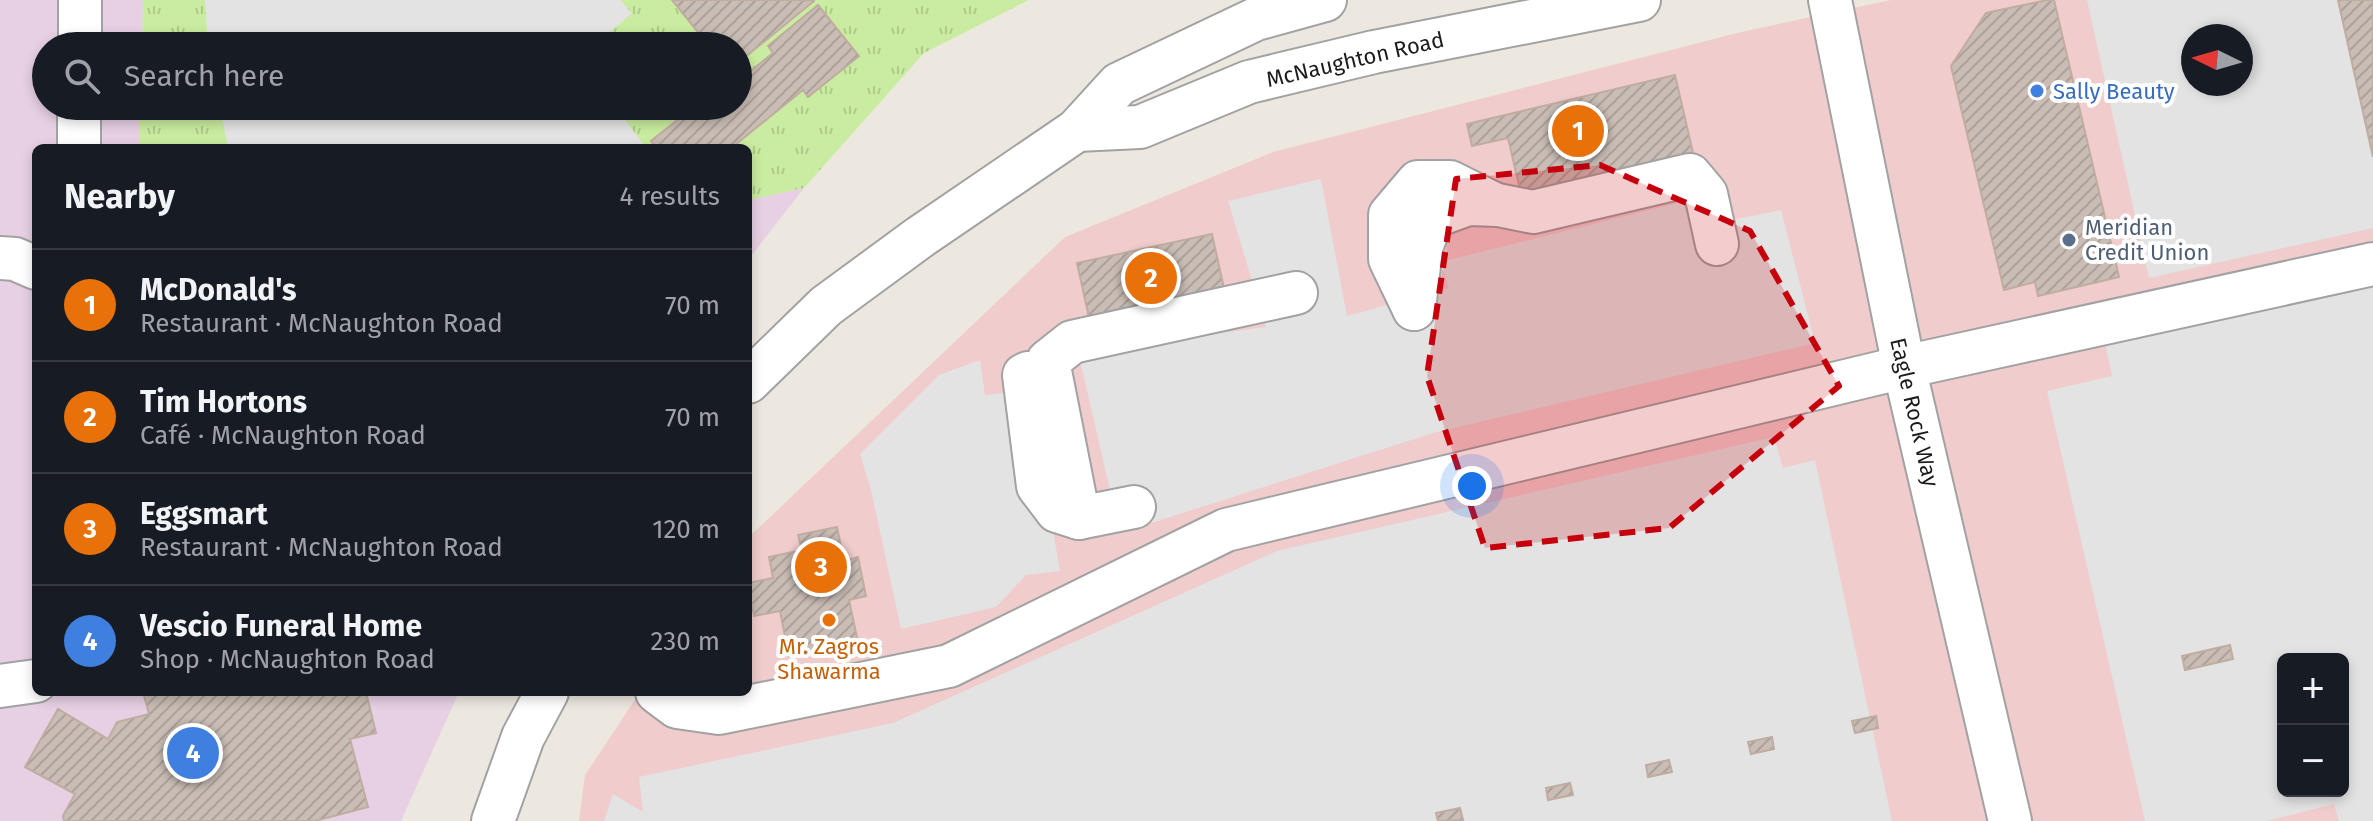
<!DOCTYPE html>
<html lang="en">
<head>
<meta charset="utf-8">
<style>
  body { margin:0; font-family:"Fira Sans",sans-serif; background:#20242c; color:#f1f3f6 }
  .controls { position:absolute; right:24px; bottom:24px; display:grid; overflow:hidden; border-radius:12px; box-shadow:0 4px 12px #0003 }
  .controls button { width:72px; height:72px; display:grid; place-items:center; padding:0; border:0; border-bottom:2px solid #363941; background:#171b24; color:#f1f3f6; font:40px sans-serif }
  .compass { position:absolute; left:2181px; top:24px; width:72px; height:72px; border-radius:50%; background:#171b24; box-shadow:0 4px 12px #0003; rotate:275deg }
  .you { position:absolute; left:1472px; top:486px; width:28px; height:28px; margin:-20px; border:6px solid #fff; border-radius:50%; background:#1a73e8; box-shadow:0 0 0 12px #1a73e833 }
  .badge { display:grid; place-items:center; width:52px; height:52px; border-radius:50%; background:#dd868d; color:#fff; font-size:26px; font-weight:700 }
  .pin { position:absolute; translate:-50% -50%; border:4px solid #fff; box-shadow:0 2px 8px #0006 }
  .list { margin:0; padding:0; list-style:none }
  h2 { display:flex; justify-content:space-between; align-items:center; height:104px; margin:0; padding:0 32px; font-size:34px }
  h2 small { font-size:26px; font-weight:400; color:#9ea1a6 }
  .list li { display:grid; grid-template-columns:52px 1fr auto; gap:24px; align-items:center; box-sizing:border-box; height:112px; padding:0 32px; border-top:2px solid #363941 }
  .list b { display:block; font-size:30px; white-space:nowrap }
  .list p { margin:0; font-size:26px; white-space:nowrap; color:#9ea1a6 }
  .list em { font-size:26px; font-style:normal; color:#9ea1a6 }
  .icon { flex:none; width:44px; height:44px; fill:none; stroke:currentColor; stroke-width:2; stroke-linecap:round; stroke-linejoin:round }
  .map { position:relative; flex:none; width:2373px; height:821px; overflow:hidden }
  .search { position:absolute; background:#171b24; box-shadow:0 4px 12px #0003; left:32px; top:32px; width:720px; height:88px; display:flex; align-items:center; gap:20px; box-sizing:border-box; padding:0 28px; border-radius:44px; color:#9ea1a6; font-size:30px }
  .panel { position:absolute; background:#171b24; box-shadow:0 4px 12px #0003; left:32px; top:144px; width:720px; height:552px; border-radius:12px }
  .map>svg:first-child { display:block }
  .commercial { fill:#f0cccd; fill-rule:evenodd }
  .industrial { fill:#e7d0e4 }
  .grass { fill:url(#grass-tufts) }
  .parking { fill:#e3e3e3; fill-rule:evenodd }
  .building { fill:url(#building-hatch); stroke:#c0aca1; stroke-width:2 }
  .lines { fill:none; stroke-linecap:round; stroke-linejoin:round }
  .minor-casing { stroke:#a2a2a2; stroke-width:46 }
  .minor { stroke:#fff; stroke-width:42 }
  .marked { fill:#c5000c; fill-opacity:0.2; stroke:#c5000c; stroke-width:6; stroke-dasharray:16 10; stroke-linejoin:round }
  .shop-dot { fill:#3f7fe0; stroke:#fff; stroke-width:3 }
  .service-dot { fill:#5c6f8a; stroke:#fff; stroke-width:3 }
  .food-dot { fill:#e8710a; stroke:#fff; stroke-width:3 }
  .labels { text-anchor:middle; stroke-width:8; stroke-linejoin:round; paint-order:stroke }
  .street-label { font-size:22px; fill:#1b1b1b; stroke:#fff }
  .shop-label { font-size:22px; fill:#366cbe; stroke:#fff; text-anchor:start }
  .service-label { font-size:22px; fill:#4e5e75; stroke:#fff; text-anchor:start }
  .food-label { font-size:22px; fill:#c56008; stroke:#fff }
</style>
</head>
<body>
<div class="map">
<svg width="2373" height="821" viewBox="0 0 2373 821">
  <defs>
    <pattern id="grass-tufts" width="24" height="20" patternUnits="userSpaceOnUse" patternTransform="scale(2)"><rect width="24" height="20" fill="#caeca0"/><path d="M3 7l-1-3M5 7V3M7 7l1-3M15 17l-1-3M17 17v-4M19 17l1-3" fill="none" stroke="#adca89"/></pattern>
    <pattern id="building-hatch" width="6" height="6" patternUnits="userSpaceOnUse" patternTransform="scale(2)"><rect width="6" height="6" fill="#c9bdb5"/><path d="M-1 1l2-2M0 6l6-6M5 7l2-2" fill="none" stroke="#aca29b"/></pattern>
  </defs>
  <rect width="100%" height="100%" fill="#ede8df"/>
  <!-- commercial -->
  <path class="commercial" d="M1891 0H2373V821H579L585 775 640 692H748V538L1065 237 1273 152 1741 32ZM2193 36H2241V84H2193ZM2283 659H2343V791H2283Z"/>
  <!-- industrial -->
  <g class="industrial">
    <path d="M0 0H143L142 46H46V106H140V148H36V692H459L401 821H0Z"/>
    <path d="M804 188 748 260V200Z"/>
  </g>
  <!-- grass -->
  <path class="grass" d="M143 0H1029L924 53 804 188 748 200V148H140V106H738V46H142Z"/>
  <!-- parking -->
  <g class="parking">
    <path d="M205 0H620L632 13 594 46H208Z"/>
    <path d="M2087 0H2347L2373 118V228L2149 278ZM2193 36H2241V84H2193Z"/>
    <path d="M220 106H615L646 148H228Z"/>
    <path d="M1321 179 1347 316 1449 288 1440 262 1686 201 1692 228 1781 210 1815 343 1433 433 1120 533 1078 352 1266 327 1228 201Z"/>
    <path d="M2373 282V821H2339L2334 804 2266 821H2145L2047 391 2112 376 2105 343ZM2283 659H2343V791H2283Z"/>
    <path d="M980 360 985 395 1029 390 1060 571 1026 575 996 607 901 629 871 490 860 454 939 375Z"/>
    <path d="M1774 437 1783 468 1815 460 1892 821H604L613 794 643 812 639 777 893 723 1277 551Z"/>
  </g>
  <!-- building -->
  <g class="building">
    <path d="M672 0H813L814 1 738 63V46H709Z"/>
    <path d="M2047 0H2054L2119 277 2038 296 2035 282 2004 290 1951 66 1986 13Z"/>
    <path d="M2338 0H2373V157Z"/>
    <path d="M818 5 859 56 808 97 803 90 735 145 738 148H656L651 141 695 106 705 108 707 106H738V81L773 53 768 46Z"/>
    <path d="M1675 75 1693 153 1521 194 1508 138 1472 146 1467 124Z"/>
    <path d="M1212 234 1225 293 1090 322 1077 263Z"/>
    <path d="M837 527 844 561 858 557 866 596 849 600 858 642 789 656 780 611 754 616 748 583 773 578 769 557 802 550 798 535Z"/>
    <path d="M2230 645 2233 659 2185 670 2182 656Z"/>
    <path d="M143 692H366L376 733 350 739 368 807 315 821H64L63 816 75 794 25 767 58 709 108 739 117 722 149 714Z"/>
    <path d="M1876 716 1878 728 1855 733 1852 721Z"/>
    <path d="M1772 737 1774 749 1751 754 1748 742Z"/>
    <path d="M1669 760 1672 772 1648 777 1646 765Z"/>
    <path d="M1570 783 1573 795 1548 800 1546 788Z"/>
    <path d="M1460 808 1463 820 1438 821 1436 813Z"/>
  </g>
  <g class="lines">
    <defs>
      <g id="minor">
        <path d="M1830 0 1904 367 2010 821"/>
        <path d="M80 46V0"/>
        <path d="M1077 130 1140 127 1249 82 1374 52 1639 0"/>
        <path d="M79 148V106"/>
        <path d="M0 258 15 259 36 268"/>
        <path d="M1414 309 1421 248 1432 217 1468 204 1498 205 1533 212 1690 175 1706 194 1717 244"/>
        <path d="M1414 309 1390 259V215L1418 182H1450L1496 205"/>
        <path d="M1028 373 1024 375 1038 486 1057 511 1079 518"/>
        <path d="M748 382 826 306 920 237 1077 130 1119 84 1256 19 1325 0"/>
        <path d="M1134 507 1079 518 1048 361 1072 342 1296 293"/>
        <path d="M0 686 36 681"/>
        <path d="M657 692 677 707 719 713 949 666 1226 530 1904 367 2373 264"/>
        <path d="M493 821 523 737 547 692"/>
      </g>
    </defs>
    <!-- minor casing -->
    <use href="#minor" class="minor-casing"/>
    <!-- minor -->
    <use href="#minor" class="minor"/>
  </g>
  <!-- marked area -->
  <path class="marked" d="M1600 165 1750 231 1839 386 1669 528 1485 548 1427 376 1456 179Z"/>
  <!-- markers -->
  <circle class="shop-dot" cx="2037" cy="91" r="8"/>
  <circle class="service-dot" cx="2069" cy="240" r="8"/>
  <circle class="food-dot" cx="829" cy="620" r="8"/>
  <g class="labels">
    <!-- street labels -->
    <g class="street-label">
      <text transform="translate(1355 59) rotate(-13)" y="8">McNaughton Road</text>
      <text transform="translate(1915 412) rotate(77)" y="8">Eagle Rock Way</text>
    </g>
    <!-- shop labels -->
    <g class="shop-label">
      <text x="2053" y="99">Sally Beauty</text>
    </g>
    <!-- service labels -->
    <g class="service-label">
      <text x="2085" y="235">Meridian<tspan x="2085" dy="25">Credit Union</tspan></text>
    </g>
    <!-- food labels -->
    <g class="food-label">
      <text x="829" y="654">Mr. Zagros<tspan x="829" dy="25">Shawarma</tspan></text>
    </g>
  </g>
</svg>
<div class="controls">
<button>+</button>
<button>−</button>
</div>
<svg class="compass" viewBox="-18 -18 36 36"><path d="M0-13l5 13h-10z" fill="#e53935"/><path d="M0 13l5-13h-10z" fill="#9ea1a6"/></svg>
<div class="you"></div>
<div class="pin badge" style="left:1578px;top:131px;background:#e8710a">1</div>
<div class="pin badge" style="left:1151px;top:278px;background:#e8710a">2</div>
<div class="pin badge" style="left:821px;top:567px;background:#e8710a">3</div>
<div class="pin badge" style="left:193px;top:753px;background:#3f7fe0">4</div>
<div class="search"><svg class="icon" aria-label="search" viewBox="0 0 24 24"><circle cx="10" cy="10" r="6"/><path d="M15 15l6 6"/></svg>Search here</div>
<section class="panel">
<h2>Nearby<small>4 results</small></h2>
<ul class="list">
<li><span class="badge" style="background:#e8710a">1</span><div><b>McDonald's</b><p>Restaurant · McNaughton Road</p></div><em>70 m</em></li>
<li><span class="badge" style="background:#e8710a">2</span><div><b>Tim Hortons</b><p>Café · McNaughton Road</p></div><em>70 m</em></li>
<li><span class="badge" style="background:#e8710a">3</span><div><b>Eggsmart</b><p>Restaurant · McNaughton Road</p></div><em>120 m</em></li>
<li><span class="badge" style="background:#3f7fe0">4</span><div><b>Vescio Funeral Home</b><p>Shop · McNaughton Road</p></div><em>230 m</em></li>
</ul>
</section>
</div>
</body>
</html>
